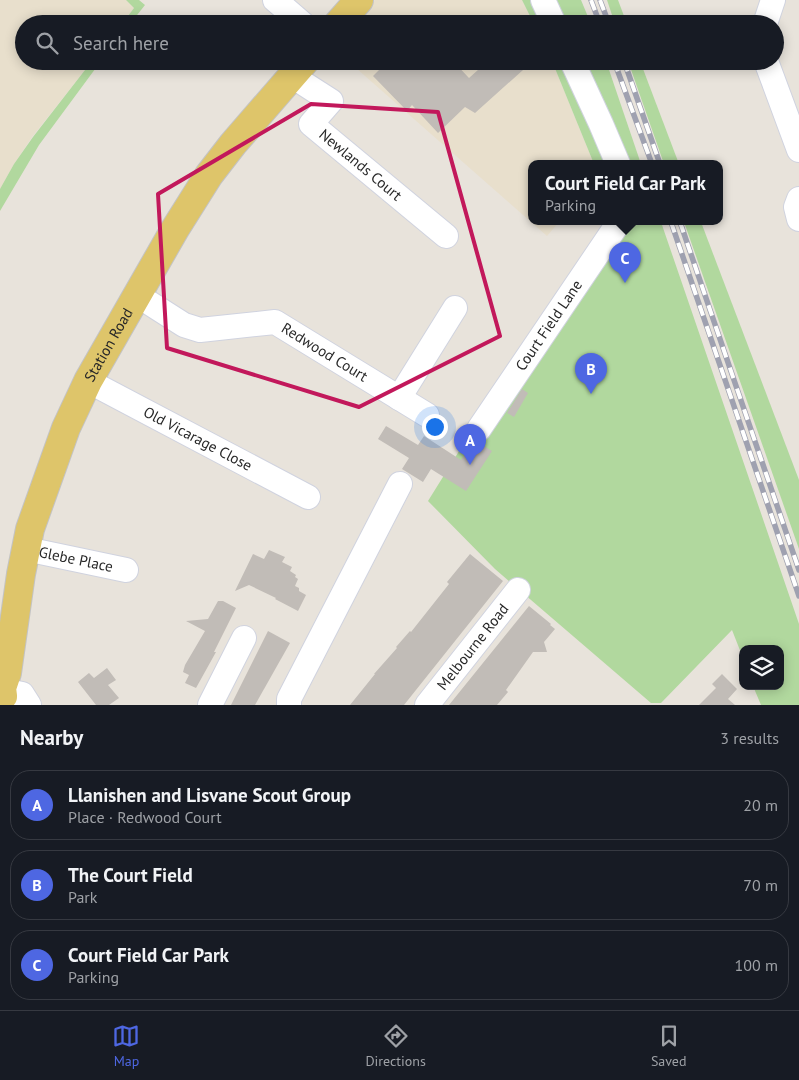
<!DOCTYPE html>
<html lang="en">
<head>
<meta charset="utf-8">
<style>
  body { margin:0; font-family:"PT Sans",sans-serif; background:#20242c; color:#f1f3f6 }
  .controls { position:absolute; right:15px; bottom:15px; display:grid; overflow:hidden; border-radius:10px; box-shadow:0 2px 12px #0003 }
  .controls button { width:45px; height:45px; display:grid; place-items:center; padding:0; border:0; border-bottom:1px solid #363941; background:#171b24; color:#f1f3f6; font:25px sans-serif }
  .you { position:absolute; left:434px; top:426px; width:18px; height:18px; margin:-12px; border:4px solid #fff; border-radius:50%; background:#1a73e8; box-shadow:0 0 0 8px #1a73e833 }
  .badge { display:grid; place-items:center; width:32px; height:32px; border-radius:50%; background:#4e67e2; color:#fff; font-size:16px; font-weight:700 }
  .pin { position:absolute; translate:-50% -41px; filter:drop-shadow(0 1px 2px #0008) }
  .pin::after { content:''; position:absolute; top:26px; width:18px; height:15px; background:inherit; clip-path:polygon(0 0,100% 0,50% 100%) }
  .popup { position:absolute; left:528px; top:160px; width:195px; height:65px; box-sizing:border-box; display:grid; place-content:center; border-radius:10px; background:#171b24; filter:drop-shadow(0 1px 4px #0005); font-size:16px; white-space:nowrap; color:#9ea1a6 }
  .popup b { font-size:19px; color:#f1f3f6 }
  .popup::after { content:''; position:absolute; left:50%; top:100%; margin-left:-10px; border:10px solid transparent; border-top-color:#171b24 }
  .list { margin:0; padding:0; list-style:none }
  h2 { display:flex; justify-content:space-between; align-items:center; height:65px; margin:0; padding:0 20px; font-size:21px }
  h2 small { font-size:16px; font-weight:400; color:#9ea1a6 }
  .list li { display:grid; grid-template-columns:32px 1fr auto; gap:15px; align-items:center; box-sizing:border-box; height:70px; margin:0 10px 10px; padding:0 10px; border:1px solid #363941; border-radius:20px }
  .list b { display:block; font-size:19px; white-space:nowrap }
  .list p { margin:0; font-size:16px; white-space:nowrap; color:#9ea1a6 }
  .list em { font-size:16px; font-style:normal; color:#9ea1a6 }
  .icon { flex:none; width:28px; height:28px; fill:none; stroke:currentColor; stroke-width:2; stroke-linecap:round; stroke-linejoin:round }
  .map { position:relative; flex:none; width:799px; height:705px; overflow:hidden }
  .search { position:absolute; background:#171b24; box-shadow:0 2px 12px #0003; left:15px; right:15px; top:15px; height:55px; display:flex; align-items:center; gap:12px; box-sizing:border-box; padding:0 18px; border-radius:28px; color:#9ea1a6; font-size:19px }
  .sheet { height:305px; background:#171b24 }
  nav { display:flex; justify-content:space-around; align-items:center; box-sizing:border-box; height:70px; border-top:1px solid #363941; background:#171b24; font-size:14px; color:#9ea1a6 }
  nav a { display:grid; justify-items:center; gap:2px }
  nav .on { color:#4e67e2 }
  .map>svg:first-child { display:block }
  .education { fill:#e8dfcc }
  .green { fill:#b1d89e }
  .building { fill:#c1bcb7 }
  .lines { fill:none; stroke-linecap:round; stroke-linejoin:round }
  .minor-casing { stroke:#d0d3df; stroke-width:26 }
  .major-casing { stroke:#c3c3c3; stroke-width:30 }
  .minor { stroke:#fff; stroke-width:24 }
  .major { stroke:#dec56a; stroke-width:28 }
  .rail-casing { stroke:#9fa1b0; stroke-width:5.5 }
  .rail { stroke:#fff; stroke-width:4; stroke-dasharray:11; stroke-linecap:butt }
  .marked { fill:none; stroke:#c2185b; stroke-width:4; stroke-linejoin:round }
  .labels { text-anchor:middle; stroke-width:5; stroke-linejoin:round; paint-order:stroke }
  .street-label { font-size:15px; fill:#282828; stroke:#fff }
</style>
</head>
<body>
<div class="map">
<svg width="799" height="705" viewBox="0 0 799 705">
  <rect width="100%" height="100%" fill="#e8e3db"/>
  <!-- education -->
  <g class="education">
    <path d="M0 0H126L134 8 122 24H24V61H92L32 137 14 164 0 189Z"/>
    <path d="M375 0H522L534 24H354Z"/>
    <path d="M348 61H552L594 164H531V222H559L547 236Z"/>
  </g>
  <!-- green -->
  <g class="green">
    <path d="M126 0H139L145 5 130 24H122L134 8Z"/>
    <path d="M522 0H581L591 24H534Z"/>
    <path d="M607 0H618L627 24H615Z"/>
    <path d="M92 61H101L39 145 0 211V189L14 164 33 137Z"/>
    <path d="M552 61H606L641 164H594Z"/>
    <path d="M628 61H640L679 164H664Z"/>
    <path d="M611 222H661L799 624V705H761L753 686H780V649H743V658L732 630 661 703H651L495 569 428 501 479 419Z"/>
    <path d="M684 222H701L799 480V549Z"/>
  </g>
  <!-- building -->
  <g class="building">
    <path d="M388 61H453L469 78 488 61H533L475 113 465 107 438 133 412 105 407 111 373 76Z"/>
    <path d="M522 389 528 393 514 417 507 413Z"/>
    <path d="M386 426 418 445 424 436 461 460 474 441 479 443 492 451 466 491 431 469 423 482 402 469 409 458 378 439Z"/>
    <path d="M269 550 285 557 282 562 292 567 290 571 296 575 295 577 298 579 295 586 299 588V591L306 595 298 611 275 599 276 598 249 585 235 591 253 554 264 559Z"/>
    <path d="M470 554 503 581 463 631 404 705H350L375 674H374L397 648 396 647 410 631 411 632 449 584 447 582Z"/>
    <path d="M218 601H223L236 608 214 652H216L196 688 185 683 189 675 183 672 185 665 205 631 186 621 208 619Z"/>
    <path d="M529 606 551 624 550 625 555 629 544 642 547 652H533L506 690 508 692 497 705H449Z"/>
    <path d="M268 631 290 643 255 705H231Z"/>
    <path d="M107 668 116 680 108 685 119 698 109 705H96L78 682 89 673 94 678Z"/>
    <path d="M722 674 737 689 728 699 735 705H699L716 688 712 684Z"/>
  </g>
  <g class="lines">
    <defs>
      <g id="minor">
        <path d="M275 0 303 24"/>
        <path d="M543 0 554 24"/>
        <path d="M765 24 773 0"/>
        <path d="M572 61 601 124 618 164"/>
        <path d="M766 61 799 150"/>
        <path id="s1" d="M292 76 331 101 311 124 446 236"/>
        <path d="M799 199 796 207 799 219"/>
        <path id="s2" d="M137 295 184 325 200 330 275 322 427 415"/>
        <path id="s3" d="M88 381 308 497"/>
        <path d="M399 398 455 308"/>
        <path id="s4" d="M479 429 619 222"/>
        <path id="s5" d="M26 549 126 570"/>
        <path d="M7 705 3 696 12 692 22 694 29 705"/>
        <path d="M210 705 244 638"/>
        <path d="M289 705V699L400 484"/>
        <path id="s6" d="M427 705 518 590"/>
      </g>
      <g id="major">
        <path d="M338 24 359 0"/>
        <path id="s7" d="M0 698 3 696 2 688 7 673 21 574 30 529 66 428 88 381 175 229 209 175 233 144 305 61"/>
      </g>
    </defs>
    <!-- minor casing -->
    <use href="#minor" class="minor-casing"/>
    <!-- major casing -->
    <use href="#major" class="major-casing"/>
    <!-- minor -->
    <use href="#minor" class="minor"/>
    <!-- major -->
    <use href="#major" class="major"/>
    <defs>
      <g id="rail">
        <path d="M591 0 600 24"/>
        <path d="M600 0 609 24"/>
        <path d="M614 61 652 164"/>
        <path d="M624 61 660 164"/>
        <path d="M671 222 799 596"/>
        <path d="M680 222 799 570"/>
      </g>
    </defs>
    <!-- rail casing -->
    <use href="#rail" class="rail-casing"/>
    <!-- rail -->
    <use href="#rail" class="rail"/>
  </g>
  <!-- marked area -->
  <path class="marked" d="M311 104 438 112 500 336 359 407 167 348 158 194Z"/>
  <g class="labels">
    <!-- street labels -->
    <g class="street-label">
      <text dy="5" stroke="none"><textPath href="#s1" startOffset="141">Newlands Court</textPath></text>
      <text dy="5" stroke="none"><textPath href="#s4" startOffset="125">Court Field Lane</textPath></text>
      <text dy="5" stroke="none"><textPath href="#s7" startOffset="374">Station Road</textPath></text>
      <text dy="5" stroke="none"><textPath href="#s2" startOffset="206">Redwood Court</textPath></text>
      <text dy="5" stroke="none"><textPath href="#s3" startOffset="124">Old Vicarage Close</textPath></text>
      <text dy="5" stroke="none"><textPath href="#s5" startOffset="51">Glebe Place</textPath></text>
      <text dy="5" stroke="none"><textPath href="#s6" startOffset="74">Melbourne Road</textPath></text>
    </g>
  </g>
</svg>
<div class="controls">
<button><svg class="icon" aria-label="layers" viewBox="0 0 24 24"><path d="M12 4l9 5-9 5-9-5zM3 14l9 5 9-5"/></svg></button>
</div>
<div class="you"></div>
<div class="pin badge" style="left:470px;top:465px">A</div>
<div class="pin badge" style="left:591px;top:394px">B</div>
<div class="pin badge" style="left:625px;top:283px">C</div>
<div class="popup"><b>Court Field Car Park</b>Parking</div>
<div class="search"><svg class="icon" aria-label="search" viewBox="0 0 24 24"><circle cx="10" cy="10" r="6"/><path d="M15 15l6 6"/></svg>Search here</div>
</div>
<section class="sheet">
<h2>Nearby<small>3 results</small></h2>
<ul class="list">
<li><span class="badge">A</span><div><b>Llanishen and Lisvane Scout Group</b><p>Place · Redwood Court</p></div><em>20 m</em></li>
<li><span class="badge">B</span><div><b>The Court Field</b><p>Park</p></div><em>70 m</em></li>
<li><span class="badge">C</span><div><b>Court Field Car Park</b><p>Parking</p></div><em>100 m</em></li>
</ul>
</section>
<nav>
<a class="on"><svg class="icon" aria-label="map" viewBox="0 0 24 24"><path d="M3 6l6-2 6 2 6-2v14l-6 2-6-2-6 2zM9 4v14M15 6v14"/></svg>Map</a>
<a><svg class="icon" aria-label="directions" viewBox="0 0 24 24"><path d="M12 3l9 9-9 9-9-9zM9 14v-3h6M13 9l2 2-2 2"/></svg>Directions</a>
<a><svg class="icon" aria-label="saved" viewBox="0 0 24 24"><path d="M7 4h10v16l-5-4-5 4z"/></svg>Saved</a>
</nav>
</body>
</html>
